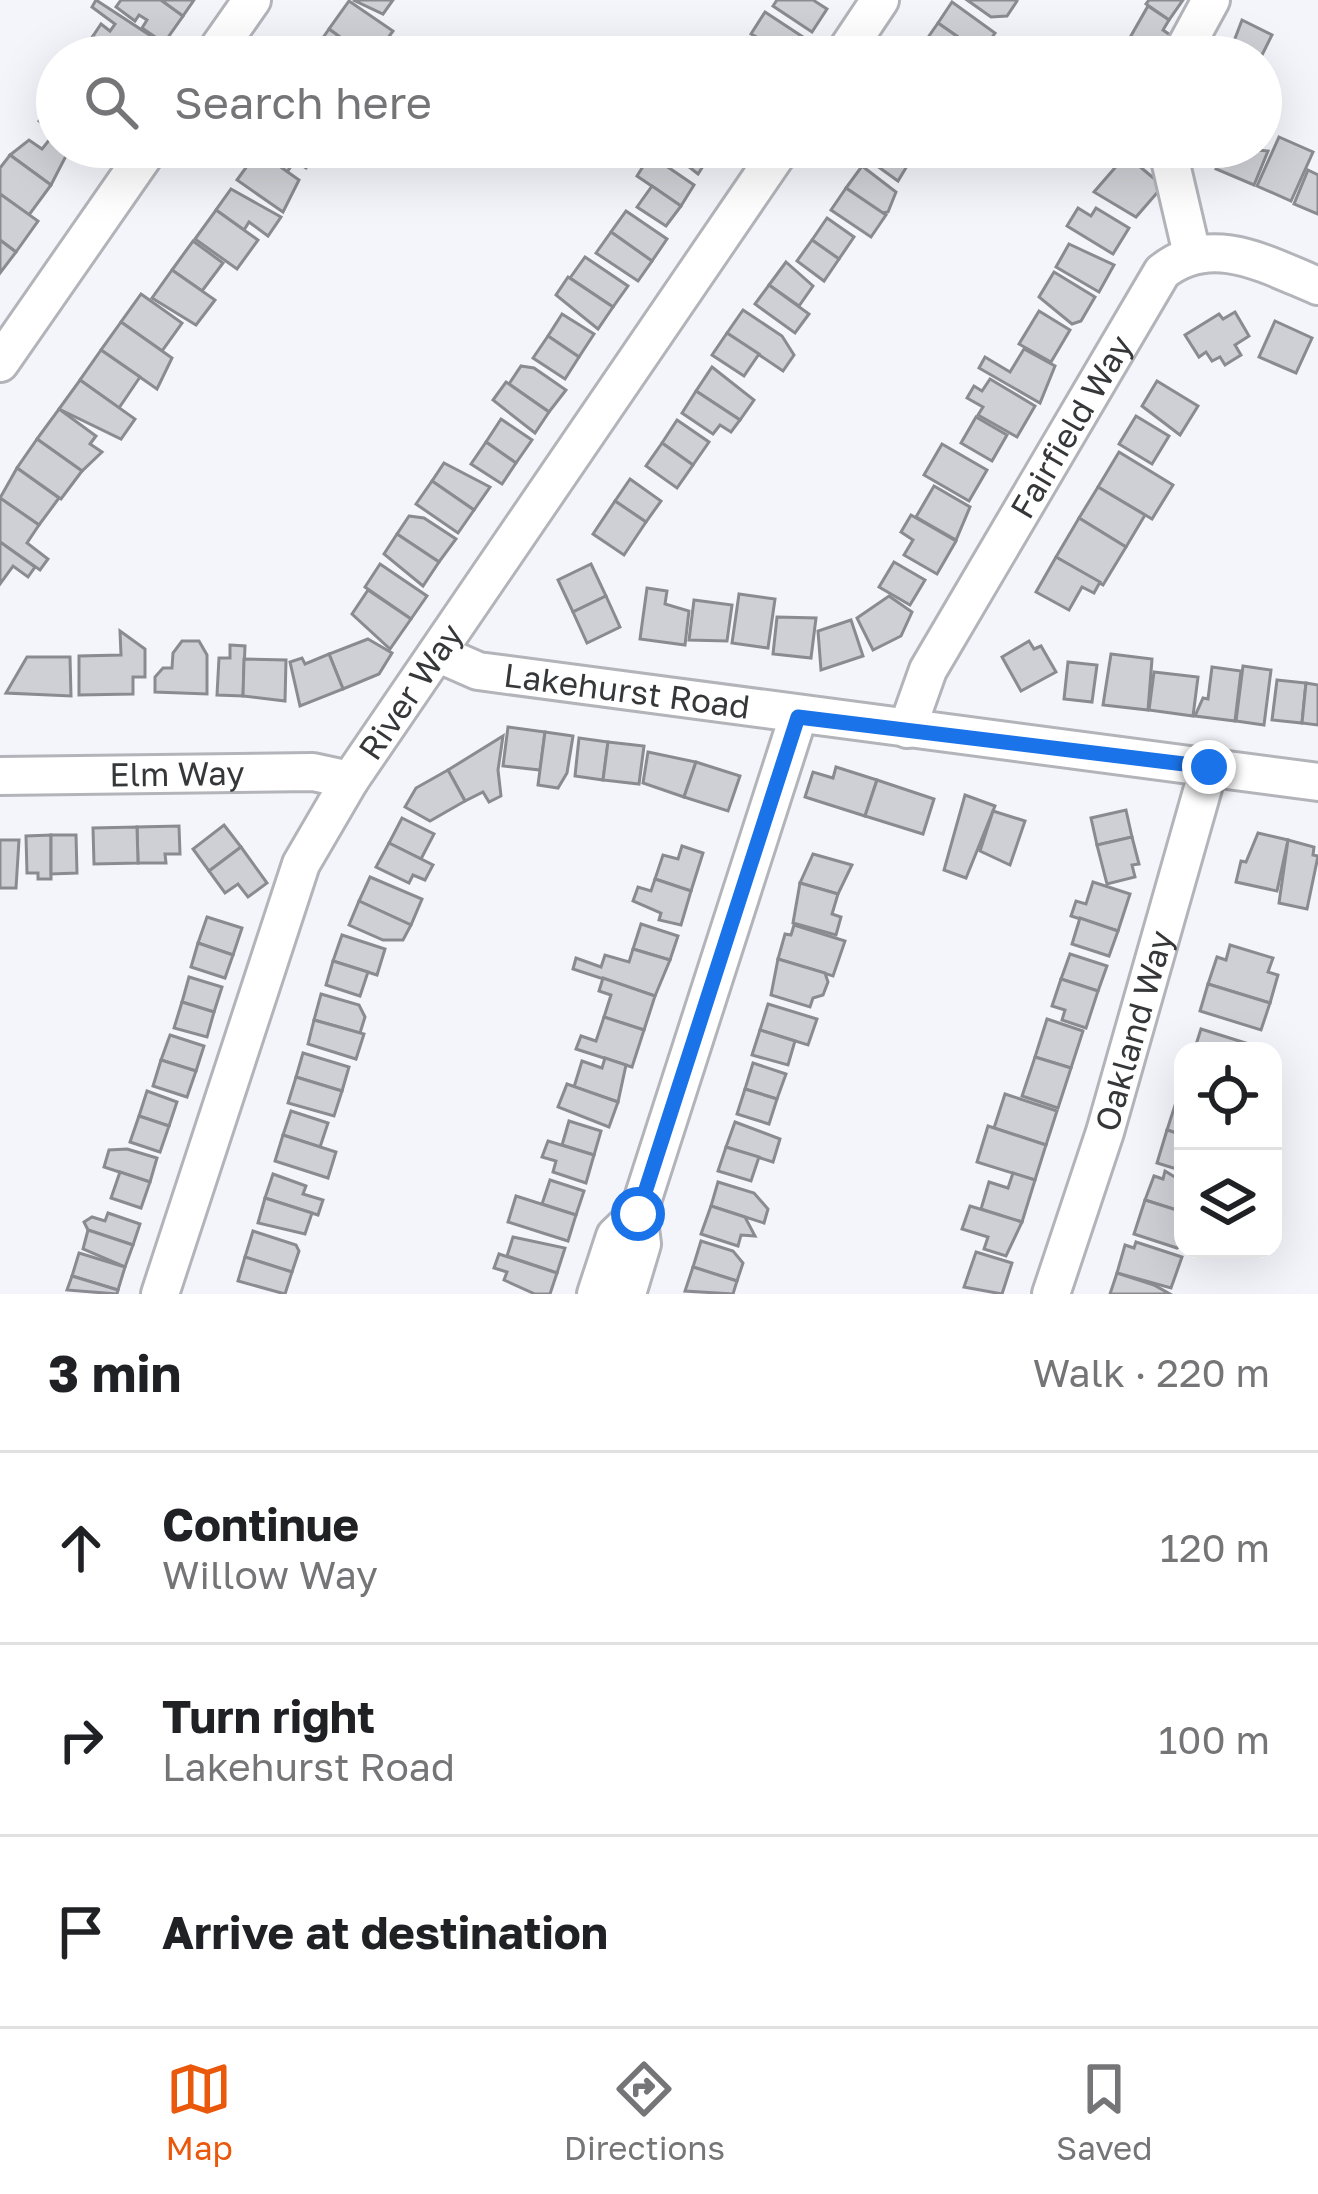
<!DOCTYPE html>
<html lang="en">
<head>
<meta charset="utf-8">
<style>
  body { margin:0; font-family:"Golos Text",sans-serif; background:#f2f2f2; color:#202124 }
  .controls { position:absolute; right:36px; bottom:36px; display:grid; overflow:hidden; border-radius:24px; box-shadow:0 12px 48px #0002 }
  .controls button { width:108px; height:108px; display:grid; place-items:center; padding:0; border:0; border-bottom:3px solid #e0e0e0; background:#fff; color:#202124; font:60px sans-serif }
  .stop { position:absolute; width:36px; height:36px; margin:-27px; border:9px solid #1a73e8; border-radius:50%; background:#fff }
  .stop.end { background:#1a73e8; border-color:#fff; box-shadow:0 3px 12px #0008 }
  .list { margin:0; padding:0; list-style:none }
  h2 { display:flex; justify-content:space-between; align-items:center; height:156px; margin:0; padding:0 48px; font-size:51px }
  h2 small { font-size:39px; font-weight:400; color:#757577 }
  .list li { display:grid; grid-template-columns:78px 1fr auto; gap:36px; align-items:center; box-sizing:border-box; height:192px; padding:0 48px; border-top:3px solid #e0e0e0 }
  .list b { display:block; font-size:45px; white-space:nowrap }
  .list p { margin:0; font-size:39px; white-space:nowrap; color:#757577 }
  .list em { font-size:39px; font-style:normal; color:#757577 }
  .icon { flex:none; width:66px; height:66px; fill:none; stroke:currentColor; stroke-width:2; stroke-linecap:round; stroke-linejoin:round }
  .map { position:relative; flex:none; width:1318px; height:1294px; overflow:hidden }
  .search { position:absolute; background:#fff; box-shadow:0 12px 48px #0002; left:36px; right:36px; top:36px; height:132px; display:flex; align-items:center; gap:30px; box-sizing:border-box; padding:0 42px; border-radius:66px; color:#757577; font-size:45px }
  .sheet { height:732px; background:#fff }
  nav { display:flex; justify-content:space-around; align-items:center; box-sizing:border-box; height:168px; border-top:3px solid #e0e0e0; background:#fff; font-size:33px; color:#757577 }
  nav a { display:grid; justify-items:center; gap:6px }
  nav .on { color:#ea580c }
  .map>svg:first-child { display:block }
  .building { fill:#ced0d5; stroke:#8a8b90; stroke-width:3 }
  .lines { fill:none; stroke-linecap:round; stroke-linejoin:round }
  .minor-casing { stroke:#b2b4b9; stroke-width:42 }
  .minor { stroke:#fff; stroke-width:36 }
  .route { stroke:#1a73e8; stroke-width:15 }
  .labels { text-anchor:middle; stroke-width:9; stroke-linejoin:round; paint-order:stroke }
  .street-label { font-size:33px; fill:#363739; stroke:#fff }
</style>
</head>
<body>
<div class="map">
<svg width="1318" height="1294" viewBox="0 0 1318 1294">
  <rect width="100%" height="100%" fill="#f3f5fa"/>
  <!-- building -->
  <g class="building">
    <path d="M96 0 151 36 136 57H123L93 36 101 24 110 31 115 24 92 7Z"/>
    <path d="M121 0H161L183 16 164 43 142 28 147 20 139 15 135 21 116 7Z"/>
    <path d="M161 0H194L183 16Z"/>
    <path d="M353 0H393L383 14Z"/>
    <path d="M777 0H813L827 9 812 32 773 6Z"/>
    <path d="M967 0H1016L1017 1 1007 16 991 17Z"/>
    <path d="M1149 0H1183L1169 20 1146 4Z"/>
    <path d="M349 1 393 31 380 49 366 40 359 51 329 29Z"/>
    <path d="M952 2 995 33 981 53 938 23Z"/>
    <path d="M1148 6 1169 20 1163 30 1173 37 1160 57H1138L1124 48Z"/>
    <path d="M765 12 806 39 794 57 751 34Z"/>
    <path d="M1242 20 1272 35 1261 57H1228Z"/>
    <path d="M938 23 981 53 986 57H938L922 46Z"/>
    <path d="M329 29 359 51 369 57 313 52Z"/>
    <path d="M93 36 123 57H91L84 49Z"/>
    <path d="M754 36 786 57H753L746 48Z"/>
    <path d="M54 101 57 103V144L50 139 54 132 39 121Z"/>
    <path d="M1279 137 1313 152 1291 201 1257 186Z"/>
    <path d="M50 139 68 152 51 185 10 155 29 140 42 149Z"/>
    <path d="M261 147H310L317 152 306 168 295 161 287 172 258 151Z"/>
    <path d="M664 147H705L712 152 698 174Z"/>
    <path d="M863 147H900L913 156 898 181 859 153Z"/>
    <path d="M1225 147 1268 151 1254 185 1216 169Z"/>
    <path d="M258 151 299 180 283 212 237 180Z"/>
    <path d="M10 155 51 185 29 215 0 194V168Z"/>
    <path d="M1126 155 1163 186 1136 217 1094 192Z"/>
    <path d="M647 160 659 161 694 185 681 206 637 176Z"/>
    <path d="M862 166 896 192 888 212 882 213 846 188Z"/>
    <path d="M1308 170 1318 175V214L1294 204Z"/>
    <path d="M652 186 681 206 666 226 637 207Z"/>
    <path d="M846 188 886 215 871 237 831 210Z"/>
    <path d="M231 189 281 217 268 236 249 222 244 230 216 210Z"/>
    <path d="M0 194 38 221 16 252 0 240Z"/>
    <path d="M1078 208 1091 216 1096 208 1129 228 1113 254 1067 226Z"/>
    <path d="M216 210 258 240 237 269 195 239Z"/>
    <path d="M626 211 667 239 652 261 611 232Z"/>
    <path d="M827 218 854 237 839 259 812 240Z"/>
    <path d="M611 232 652 261 638 281 596 253Z"/>
    <path d="M0 240 16 252 0 273Z"/>
    <path d="M812 240 839 259 824 281 797 261Z"/>
    <path d="M193 241 223 263 202 291 172 270Z"/>
    <path d="M1069 244 1114 265 1099 292 1056 267Z"/>
    <path d="M585 257 628 286 613 307 570 278Z"/>
    <path d="M786 262 813 286 799 306 769 285Z"/>
    <path d="M172 270 215 300 196 325 152 298Z"/>
    <path d="M1054 272 1095 297 1081 321 1072 324 1039 297Z"/>
    <path d="M568 277 613 307 598 329 556 295Z"/>
    <path d="M769 285 809 314 795 333 755 304Z"/>
    <path d="M141 294 182 323 162 351 121 322Z"/>
    <path d="M743 310 782 336 794 355 783 371 727 333Z"/>
    <path d="M1039 311 1070 330 1051 362 1019 344Z"/>
    <path d="M1235 312 1249 336 1235 345 1241 355 1225 365 1220 357 1212 361 1206 352 1199 357 1185 335 1219 314 1223 319Z"/>
    <path d="M562 314 594 334 579 357 548 336Z"/>
    <path d="M1275 321 1312 338 1296 373 1259 357Z"/>
    <path d="M121 322 172 358 157 389 101 350Z"/>
    <path d="M727 333 759 354 744 376 712 355Z"/>
    <path d="M548 336 579 357 565 379 533 358Z"/>
    <path d="M1024 349 1055 366 1040 403 979 368 985 357 1010 372Z"/>
    <path d="M101 350 140 377 119 408 80 380Z"/>
    <path d="M521 366 534 368 566 390 549 412 509 384Z"/>
    <path d="M712 367 754 400 740 420 696 391Z"/>
    <path d="M990 379 1035 406 1017 437 978 415 983 407 967 398 974 386 982 391Z"/>
    <path d="M80 380 135 419 121 439 59 409Z"/>
    <path d="M1157 381 1198 406 1180 435 1142 406Z"/>
    <path d="M506 382 549 412 535 433 493 400Z"/>
    <path d="M696 391 740 420 731 432 720 425 713 434 682 413Z"/>
    <path d="M59 409 96 436 90 444 102 452 82 471 37 439Z"/>
    <path d="M1136 416 1169 436 1152 464 1119 444Z"/>
    <path d="M976 417 1007 435 992 461 961 443Z"/>
    <path d="M501 419 532 440 516 463 486 442Z"/>
    <path d="M677 420 709 442 693 465 662 443Z"/>
    <path d="M37 439 82 471 61 499 17 468Z"/>
    <path d="M486 442 516 463 502 484 471 464Z"/>
    <path d="M662 443 693 465 677 488 646 466Z"/>
    <path d="M942 444 987 470 969 501 924 475Z"/>
    <path d="M1119 452 1173 485 1152 519 1098 487Z"/>
    <path d="M444 463 490 487 474 510 432 481Z"/>
    <path d="M17 468 59 498 39 525 0 498Z"/>
    <path d="M630 479 661 501 646 522 615 501Z"/>
    <path d="M432 481 474 510 458 533 416 504Z"/>
    <path d="M934 486 970 507 956 540 916 517Z"/>
    <path d="M1098 487 1145 515 1126 547 1079 518Z"/>
    <path d="M0 498 39 525 27 543 48 559 40 570 0 542Z"/>
    <path d="M615 501 646 522 624 555 593 534Z"/>
    <path d="M911 515 956 541 937 574 904 555 913 540 901 532Z"/>
    <path d="M409 516 424 518 456 539 439 562 397 534Z"/>
    <path d="M1079 518 1126 547 1103 585 1056 557Z"/>
    <path d="M397 534 439 562 423 586 384 554Z"/>
    <path d="M0 542 35 567 28 577 13 566 0 584Z"/>
    <path d="M1056 557 1100 582 1094 593 1082 587 1069 610 1036 592Z"/>
    <path d="M894 562 925 580 910 605 879 587Z"/>
    <path d="M380 564 427 596 411 619 365 587Z"/>
    <path d="M591 564 606 596 573 612 558 580Z"/>
    <path d="M647 588 667 591 665 604 689 611 685 645 640 639Z"/>
    <path d="M368 590 411 619 390 649 352 614Z"/>
    <path d="M739 594 775 599 768 648 732 643Z"/>
    <path d="M606 596 620 627 587 643 573 612Z"/>
    <path d="M889 596 912 612 901 636 873 650 857 618Z"/>
    <path d="M694 600 732 605 727 641 689 640Z"/>
    <path d="M777 617 816 618 811 658 773 654Z"/>
    <path d="M851 620 863 656 821 670 818 631Z"/>
    <path d="M120 631 145 649V677H133V694L79 695V656L121 655Z"/>
    <path d="M368 639 392 653 379 674 343 689 329 654Z"/>
    <path d="M182 641H199L207 655V694L155 692V677L163 668H172L173 653Z"/>
    <path d="M1029 641 1034 649 1041 646 1056 672 1021 691 1002 657Z"/>
    <path d="M230 645 245 646 243 696 217 695 219 658H230Z"/>
    <path d="M329 654 343 689 300 706 290 662 302 658 305 664Z"/>
    <path d="M1111 654 1152 659 1148 710 1103 705Z"/>
    <path d="M27 657H70L71 696 6 693Z"/>
    <path d="M244 659 286 660 285 701 243 696Z"/>
    <path d="M1068 662 1097 665 1092 702 1064 699Z"/>
    <path d="M1243 666 1271 670 1264 725 1236 721Z"/>
    <path d="M1212 667 1241 671 1235 721 1195 716 1203 698 1208 699Z"/>
    <path d="M1154 672 1198 677 1193 716 1149 710Z"/>
    <path d="M1277 680 1306 683 1302 723 1272 720Z"/>
    <path d="M1306 683 1318 685V725L1302 723Z"/>
    <path d="M508 727 545 732 540 770 503 766Z"/>
    <path d="M545 732 573 736 567 773 558 788 538 785Z"/>
    <path d="M503 736 498 770 501 796 489 802 483 792 465 801 448 770Z"/>
    <path d="M579 738 608 742 603 780 575 776Z"/>
    <path d="M608 742 644 746 639 784 603 780Z"/>
    <path d="M648 752 696 762 684 797 643 783Z"/>
    <path d="M696 762 740 776 728 811 684 797Z"/>
    <path d="M836 767 877 780 865 816 805 797 813 772 833 778Z"/>
    <path d="M448 770 465 801 430 821 405 807 416 788Z"/>
    <path d="M877 780 934 799 923 834 865 816Z"/>
    <path d="M965 795 995 806 966 878 944 870Z"/>
    <path d="M1126 810 1132 837 1097 845 1091 818Z"/>
    <path d="M993 811 1025 821 1010 865 980 851Z"/>
    <path d="M402 818 434 834 421 859 389 843Z"/>
    <path d="M224 825 241 847 209 871 193 849Z"/>
    <path d="M179 826 180 854H165L166 863H138L137 827Z"/>
    <path d="M137 827 138 863 94 864 93 828Z"/>
    <path d="M1258 833 1288 840 1277 891 1236 882 1241 861 1246 862Z"/>
    <path d="M51 835V879H38V873H27L26 836Z"/>
    <path d="M51 835H76L77 873 51 874Z"/>
    <path d="M1132 837 1139 864 1132 865 1135 877 1107 884 1097 845Z"/>
    <path d="M0 840H19L16 888H0Z"/>
    <path d="M1288 840 1314 847 1313 855 1318 856 1307 909 1279 903Z"/>
    <path d="M389 843 433 865 425 880 413 875 409 883 376 867Z"/>
    <path d="M682 846 703 853 691 891 655 879 663 855 678 859Z"/>
    <path d="M241 847 267 883 248 897 238 884 225 893 209 871Z"/>
    <path d="M813 854 852 865 838 894 800 883Z"/>
    <path d="M370 877 422 899 411 925 359 901Z"/>
    <path d="M655 879 691 891 681 925 659 920 661 913 633 901 638 887 651 891Z"/>
    <path d="M1093 882 1130 894 1118 931 1071 916 1076 901 1086 904Z"/>
    <path d="M800 883 838 894 832 914 841 917 836 935 793 923Z"/>
    <path d="M359 901 411 925 403 940H383L349 925Z"/>
    <path d="M207 917 242 928 233 955 198 943Z"/>
    <path d="M1080 918 1118 931 1109 956 1072 944Z"/>
    <path d="M641 924 678 936 670 960 633 949Z"/>
    <path d="M794 925 845 941 833 976 778 959 785 934 791 935Z"/>
    <path d="M342 935 385 949 377 975 333 961Z"/>
    <path d="M198 943 233 955 225 978 191 967Z"/>
    <path d="M1230 945 1273 958 1268 972 1278 975 1270 1003 1208 984 1217 957 1226 960Z"/>
    <path d="M633 949 670 960 655 996 573 969 576 958 601 967 605 955 629 962Z"/>
    <path d="M1070 954 1107 966 1098 991 1061 979Z"/>
    <path d="M778 959 825 973 828 982 823 995 813 998 810 1007 771 995Z"/>
    <path d="M333 961 368 972 360 996 326 985Z"/>
    <path d="M189 977 222 987 214 1012 182 1002Z"/>
    <path d="M603 978 655 996 644 1030 604 1017 611 995 599 991Z"/>
    <path d="M1061 979 1098 991 1086 1028 1062 1020 1065 1010 1052 1006Z"/>
    <path d="M1208 984 1270 1003 1261 1030 1200 1011Z"/>
    <path d="M321 994 359 1005 365 1017 360 1033 314 1020Z"/>
    <path d="M182 1002 214 1012 207 1037 174 1028Z"/>
    <path d="M768 1004 817 1019 808 1045 760 1030Z"/>
    <path d="M604 1017 644 1030 632 1067 576 1049 581 1036 596 1041Z"/>
    <path d="M1047 1019 1083 1031 1071 1068 1035 1057Z"/>
    <path d="M314 1020 364 1034 356 1059 308 1044Z"/>
    <path d="M1201 1029 1249 1044 1247 1051H1194Z"/>
    <path d="M760 1030 795 1041 788 1065 752 1055Z"/>
    <path d="M170 1035 204 1046 196 1071 161 1060Z"/>
    <path d="M303 1053 349 1067 342 1091 296 1077Z"/>
    <path d="M1035 1057 1071 1068 1058 1108 1022 1096Z"/>
    <path d="M605 1058 626 1065 618 1102 574 1087 582 1061 602 1068Z"/>
    <path d="M161 1060 196 1071 187 1097 153 1086Z"/>
    <path d="M753 1063 786 1074 777 1099 745 1089Z"/>
    <path d="M296 1077 342 1091 334 1116 288 1103Z"/>
    <path d="M567 1084 618 1102 609 1127 558 1107Z"/>
    <path d="M745 1089 777 1099 769 1124 737 1114Z"/>
    <path d="M147 1091 177 1102 169 1126 139 1116Z"/>
    <path d="M1005 1094 1057 1111 1046 1145 994 1128Z"/>
    <path d="M1178 1096 1183 1097V1135L1167 1130Z"/>
    <path d="M291 1111 328 1123 320 1147 283 1135Z"/>
    <path d="M139 1116 169 1126 160 1152 130 1142Z"/>
    <path d="M569 1121 601 1131 594 1155 562 1145Z"/>
    <path d="M735 1122 780 1139 773 1162 726 1147Z"/>
    <path d="M988 1126 1046 1145 1035 1180 977 1162Z"/>
    <path d="M1167 1130 1183 1135V1171L1157 1163Z"/>
    <path d="M283 1135 336 1152 328 1178 275 1161Z"/>
    <path d="M548 1141 594 1155 586 1183 553 1172 556 1161 542 1157Z"/>
    <path d="M726 1147 759 1157 751 1181 718 1171Z"/>
    <path d="M127 1149 157 1158 150 1182 104 1167 109 1150Z"/>
    <path d="M1165 1171 1183 1182V1212L1145 1200 1154 1176 1163 1179Z"/>
    <path d="M120 1172 150 1182 141 1208 111 1198Z"/>
    <path d="M1013 1173 1035 1180 1022 1222 981 1209 989 1182 1008 1188Z"/>
    <path d="M273 1174 306 1186 303 1194 323 1200 318 1215 265 1198Z"/>
    <path d="M550 1180 584 1191 576 1215 542 1204Z"/>
    <path d="M718 1182 754 1193 768 1209 764 1223 711 1206Z"/>
    <path d="M516 1196 576 1215 568 1241 508 1222Z"/>
    <path d="M265 1198 312 1213 305 1234 258 1223Z"/>
    <path d="M1145 1200 1183 1212V1244L1177 1248 1134 1234Z"/>
    <path d="M711 1206 745 1217 755 1236 741 1235 738 1246 701 1234Z"/>
    <path d="M970 1206 1022 1222 1006 1256 984 1249 988 1237 962 1229Z"/>
    <path d="M108 1213 140 1224 133 1245 88 1230 84 1222 92 1217 105 1221Z"/>
    <path d="M88 1230 133 1245 125 1267 83 1249Z"/>
    <path d="M253 1231 296 1245 299 1251 292 1272 245 1257Z"/>
    <path d="M513 1237 565 1248 557 1273 507 1256Z"/>
    <path d="M701 1241 733 1251 743 1263 737 1281 693 1267Z"/>
    <path d="M1136 1242 1182 1257 1171 1288 1117 1273 1125 1245 1134 1248Z"/>
    <path d="M976 1252 1012 1263 1002 1294 964 1287Z"/>
    <path d="M79 1253 125 1267 118 1290 72 1276Z"/>
    <path d="M499 1254 557 1273 550 1294H535L504 1280 507 1272 494 1268Z"/>
    <path d="M245 1257 292 1272 285 1294 238 1281Z"/>
    <path d="M693 1267 737 1281 733 1294 685 1291Z"/>
    <path d="M1117 1273 1154 1285 1170 1294H1110Z"/>
    <path d="M72 1276 118 1290 117 1294 67 1290Z"/>
  </g>
  <g class="lines">
    <defs>
      <g id="minor">
        <path d="M212 57 252 0"/>
        <path d="M842 57 880 0"/>
        <path d="M1180 57 1211 0"/>
        <path d="M1167 147 1192 254"/>
        <path d="M0 363 150 147"/>
        <path id="s1" d="M437 653 478 671 1318 782"/>
        <path id="s2" d="M907 729 928 670 1162 272C1211 232 1267 265 1318 286"/>
        <path id="s3" d="M0 776 313 772 350 780"/>
        <path id="s4" d="M160 1294 301 864 350 780 782 147"/>
        <path d="M596 1294 615 1236 638 1214"/>
        <path d="M627 1294 642 1244 638 1214 798 717"/>
        <path id="s5" d="M1051 1294 1105 1132 1209 767"/>
      </g>
    </defs>
    <!-- minor casing -->
    <use href="#minor" class="minor-casing"/>
    <!-- minor -->
    <use href="#minor" class="minor"/>
  </g>
  <g class="lines">
    <!-- route -->
    <path class="route" d="M638 1214 798 717 1209 767"/>
  </g>
  <g class="labels">
    <!-- street labels -->
    <g class="street-label">
      <text dy="12" stroke="none"><textPath href="#s2" startOffset="345">Fairfield Way</textPath></text>
      <text dy="12" stroke="none"><textPath href="#s4" startOffset="657">River Way</textPath></text>
      <text dy="12" stroke="none"><textPath href="#s1" startOffset="195">Lakehurst Road</textPath></text>
      <text dy="12" stroke="none"><textPath href="#s3" startOffset="177">Elm Way</textPath></text>
      <text dy="12" stroke="none"><textPath href="#s5" startOffset="276">Oakland Way</textPath></text>
    </g>
  </g>
</svg>
<div class="controls">
<button><svg class="icon" aria-label="locate" viewBox="0 0 24 24"><circle cx="12" cy="12" r="6"/><path d="M12 2v4M12 18v4M2 12h4M18 12h4"/></svg></button>
<button><svg class="icon" aria-label="layers" viewBox="0 0 24 24"><path d="M12 4l9 5-9 5-9-5zM3 14l9 5 9-5"/></svg></button>
</div>
<div class="stop" style="left:638px;top:1214px"></div>
<div class="stop end" style="left:1209px;top:767px"></div>
<div class="search"><svg class="icon" aria-label="search" viewBox="0 0 24 24"><circle cx="10" cy="10" r="6"/><path d="M15 15l6 6"/></svg>Search here</div>
</div>
<section class="sheet">
<h2>3 min<small>Walk · 220 m</small></h2>
<ul class="list">
<li><svg class="icon" aria-label="ahead" viewBox="0 0 24 24"><path d="M12 20V5M6 11l6-6 6 6"/></svg><div><b>Continue</b><p>Willow Way</p></div><em>120 m</em></li>
<li><svg class="icon" aria-label="right" viewBox="0 0 24 24"><path d="M7 20v-9h11M14 6l5 5-5 5"/></svg><div><b>Turn right</b><p>Lakehurst Road</p></div><em>100 m</em></li>
<li><svg class="icon" aria-label="arrive" viewBox="0 0 24 24"><path d="M6 21V4h12l-3 4 3 4H6"/></svg><div><b>Arrive at destination</b></div></li>
</ul>
</section>
<nav>
<a class="on"><svg class="icon" aria-label="map" viewBox="0 0 24 24"><path d="M3 6l6-2 6 2 6-2v14l-6 2-6-2-6 2zM9 4v14M15 6v14"/></svg>Map</a>
<a><svg class="icon" aria-label="directions" viewBox="0 0 24 24"><path d="M12 3l9 9-9 9-9-9zM9 14v-3h6M13 9l2 2-2 2"/></svg>Directions</a>
<a><svg class="icon" aria-label="saved" viewBox="0 0 24 24"><path d="M7 4h10v16l-5-4-5 4z"/></svg>Saved</a>
</nav>
</body>
</html>
